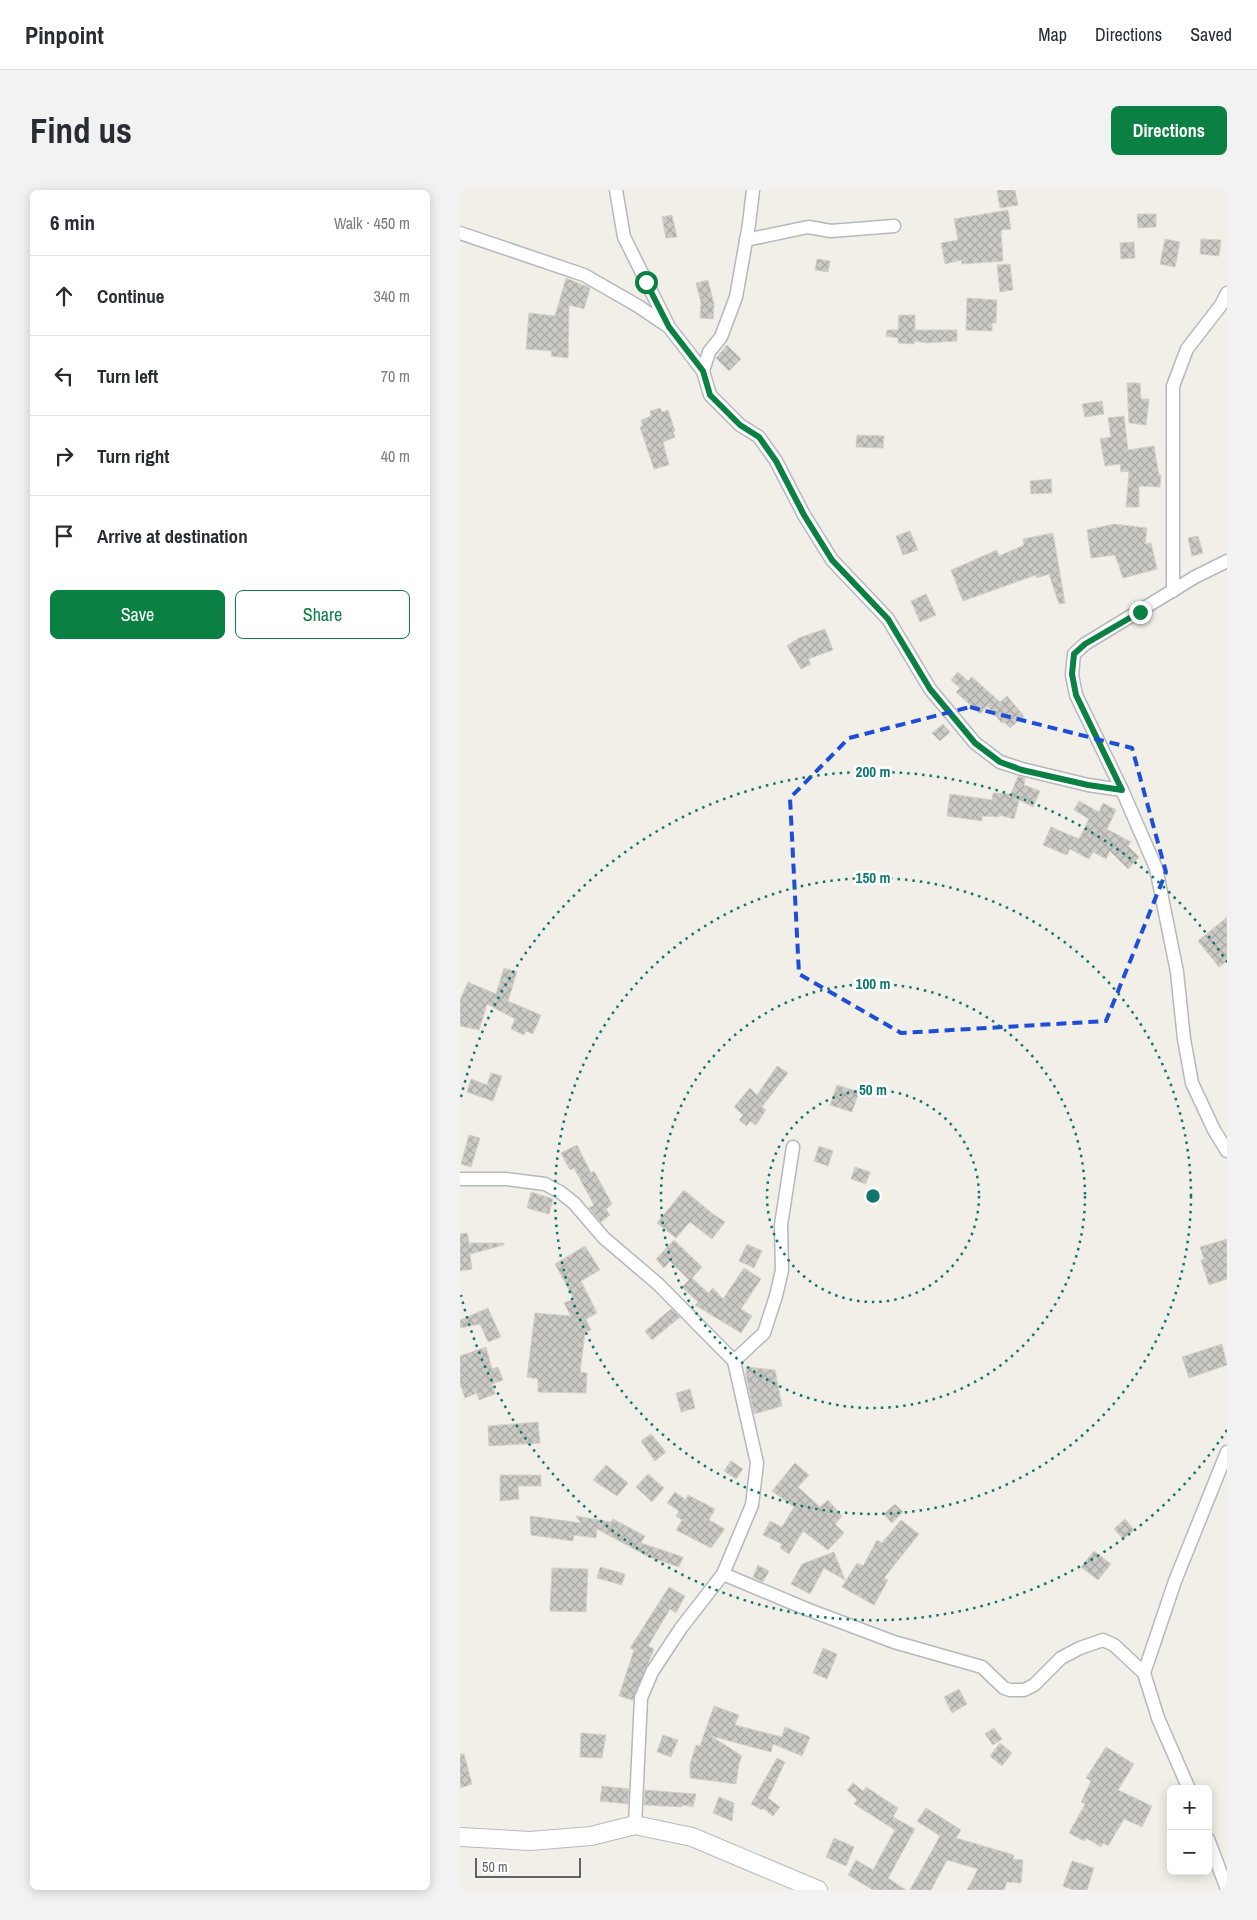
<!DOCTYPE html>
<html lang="en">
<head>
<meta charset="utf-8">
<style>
  body { margin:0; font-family:"Archivo Narrow",sans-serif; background:#f2f2f3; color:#2b2b33 }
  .controls { position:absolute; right:15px; bottom:15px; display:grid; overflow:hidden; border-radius:8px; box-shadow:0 2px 12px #0003 }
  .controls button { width:45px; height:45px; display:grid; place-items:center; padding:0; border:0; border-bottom:1px solid #e1e1e2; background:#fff; color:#2b2b33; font:25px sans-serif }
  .scale { position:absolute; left:15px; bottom:12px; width:106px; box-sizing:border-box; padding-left:5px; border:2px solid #5f6368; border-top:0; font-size:14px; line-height:18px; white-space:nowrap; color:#5f6368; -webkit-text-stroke:4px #fff; paint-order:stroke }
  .stop { position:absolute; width:15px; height:15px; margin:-11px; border:4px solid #0b8043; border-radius:50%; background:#fff }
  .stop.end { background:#0b8043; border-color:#fff; box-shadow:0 1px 5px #0008 }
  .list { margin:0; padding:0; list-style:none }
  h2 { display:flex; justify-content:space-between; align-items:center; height:65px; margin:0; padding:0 20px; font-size:21px }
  h2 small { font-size:16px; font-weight:400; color:#7c7c81 }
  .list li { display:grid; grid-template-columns:32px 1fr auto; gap:15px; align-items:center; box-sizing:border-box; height:80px; padding:0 20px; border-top:1px solid #e1e1e2 }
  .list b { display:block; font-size:19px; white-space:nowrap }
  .list em { font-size:16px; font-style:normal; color:#7c7c81 }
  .actions { display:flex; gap:10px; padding:15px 20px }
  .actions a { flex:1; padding:11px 0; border:1px solid #0b8043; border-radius:8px; text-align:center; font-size:18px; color:#0b8043 }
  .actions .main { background:#0b8043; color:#fff }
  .icon { flex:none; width:28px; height:28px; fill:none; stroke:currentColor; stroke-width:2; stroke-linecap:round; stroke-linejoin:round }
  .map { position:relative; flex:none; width:767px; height:1700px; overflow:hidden; border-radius:8px }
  header { display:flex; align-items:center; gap:30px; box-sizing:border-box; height:70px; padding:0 25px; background:#fff; border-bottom:1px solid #e1e1e2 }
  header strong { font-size:24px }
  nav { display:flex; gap:28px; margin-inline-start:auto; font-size:18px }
  .intro { display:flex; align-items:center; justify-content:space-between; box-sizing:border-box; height:120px; padding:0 30px }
  h1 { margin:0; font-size:35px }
  .button { padding:12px 22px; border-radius:8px; background:#0b8043; color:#fff; font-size:18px; font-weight:700 }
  main { display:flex; gap:30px; padding:0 30px }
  aside { flex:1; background:#fff; border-radius:8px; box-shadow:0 2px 12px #0003 }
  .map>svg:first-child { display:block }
  .building { fill:url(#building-cross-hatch); stroke:#d6d1c6 }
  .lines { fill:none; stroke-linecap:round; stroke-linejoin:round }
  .street-casing { stroke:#b5b8bc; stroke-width:15 }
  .secondary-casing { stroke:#b6babf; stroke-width:20 }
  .street { stroke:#fff; stroke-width:12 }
  .secondary { stroke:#fff; stroke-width:18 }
  .route { stroke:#0b8043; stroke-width:6 }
  .marked { fill:none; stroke:#1d4ed8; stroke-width:4; stroke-dasharray:10 6; stroke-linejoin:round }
  .ring { fill:none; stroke:#0f766e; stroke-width:2.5; stroke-dasharray:2.5 5 }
  .centre { fill:#0f766e; stroke:#fff; stroke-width:2.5 }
  .ring-label { font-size:15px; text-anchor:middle; font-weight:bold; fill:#0f766e; stroke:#fff; stroke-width:5; stroke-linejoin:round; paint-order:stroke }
</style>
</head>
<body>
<header>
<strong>Pinpoint</strong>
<nav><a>Map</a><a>Directions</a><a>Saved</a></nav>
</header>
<div class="intro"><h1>Find us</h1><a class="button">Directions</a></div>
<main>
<aside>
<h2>6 min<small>Walk · 450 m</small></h2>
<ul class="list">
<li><svg class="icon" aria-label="ahead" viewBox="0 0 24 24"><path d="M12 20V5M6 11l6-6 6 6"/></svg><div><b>Continue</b></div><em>340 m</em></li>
<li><svg class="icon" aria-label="left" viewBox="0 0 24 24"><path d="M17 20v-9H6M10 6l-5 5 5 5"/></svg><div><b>Turn left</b></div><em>70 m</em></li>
<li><svg class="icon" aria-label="right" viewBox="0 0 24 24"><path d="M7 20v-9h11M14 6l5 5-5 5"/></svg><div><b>Turn right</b></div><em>40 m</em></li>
<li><svg class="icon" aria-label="arrive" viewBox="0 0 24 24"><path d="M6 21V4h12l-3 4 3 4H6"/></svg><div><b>Arrive at destination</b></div></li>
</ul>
<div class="actions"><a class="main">Save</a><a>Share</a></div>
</aside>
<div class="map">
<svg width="767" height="1700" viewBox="0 0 767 1700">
  <defs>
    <pattern id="building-cross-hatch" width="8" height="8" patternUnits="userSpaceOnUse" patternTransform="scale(1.25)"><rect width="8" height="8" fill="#cccac5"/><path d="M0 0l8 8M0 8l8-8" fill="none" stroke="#a9a8a4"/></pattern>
  </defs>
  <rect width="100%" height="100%" fill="#f1efe8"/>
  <!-- building -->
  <g class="building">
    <path d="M537 0H555L558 15 540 18Z"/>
    <path d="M548 20 551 39 541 40 543 71 502 74 501 70 485 74 481 53 498 50 494 29Z"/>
    <path d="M677 24H696V37L678 38Z"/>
    <path d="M212 25 217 47 206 48 202 27Z"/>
    <path d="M705 49 720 52 715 77 700 74Z"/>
    <path d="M741 49 761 50 759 66 740 64Z"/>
    <path d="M674 52 675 68 661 69 660 53Z"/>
    <path d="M357 69 370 71 368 82 355 80Z"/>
    <path d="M550 74 553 100 540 102 537 75Z"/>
    <path d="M106 88 130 98 124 119 109 115 108 168 91 166 92 161 66 159 69 123 95 126Z"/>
    <path d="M248 90 254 114 253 129 240 128 241 113 236 93Z"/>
    <path d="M507 108 537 110 536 133H532V141L506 140Z"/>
    <path d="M439 125H455V140H497V151L467 153 454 151V154L438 153V148L426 146 427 140H438Z"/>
    <path d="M267 155 281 169 269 181 256 168Z"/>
    <path d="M667 193H680L681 209H689L686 235 669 233Z"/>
    <path d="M642 211 644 224 625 227 622 214Z"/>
    <path d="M200 218 202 222 208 220 215 241 213 242 215 247 203 252 209 275 194 279 180 237 183 236 181 230 191 226 190 221Z"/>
    <path d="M664 226 668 260 694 256 699 285H701L700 297 679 296V317H666L669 281 661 282 660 274 645 276 640 249 651 247 648 228Z"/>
    <path d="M397 245 424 246 423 258 396 257Z"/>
    <path d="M591 289 592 303 571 304 570 291Z"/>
    <path d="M654 334 687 338 685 354 691 353 697 379 663 388 655 365 631 368 627 340Z"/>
    <path d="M450 341 458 360 443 365 436 346Z"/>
    <path d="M593 343 605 413 599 414 589 384 577 388 576 385 503 411 491 380 537 360 539 366 564 355 563 349Z"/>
    <path d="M738 346 743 363 732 366 728 348Z"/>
    <path d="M466 404 476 425 460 432 451 411Z"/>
    <path d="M365 439 373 460 348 469 351 474 341 479 327 456 339 448Z"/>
    <path d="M498 482 508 491 512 487 540 512 547 506 564 526 550 538 544 532 542 533 527 516 520 524 496 502 500 498 491 490Z"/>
    <path d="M483 534 490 542 480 551 472 543Z"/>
    <path d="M558 586 565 588 564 595 580 601 573 617 559 610 554 629 539 625V627L522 626V631L487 626 490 604 532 610 533 603 551 604Z"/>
    <path d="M619 611 639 622 643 613 656 620 647 639 671 652 668 656 679 667 668 679 650 661 646 669 633 662 629 669 610 659 607 665 583 655 591 637 619 649 629 629 614 620Z"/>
    <path d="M767 727V771L759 777 738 751Z"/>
    <path d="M44 778 57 782 48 811 81 825 73 844 66 841 64 845 51 839 55 829 27 814 19 840 0 836V810L8 792 36 804Z"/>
    <path d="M317 876 328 883 302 917 306 920 296 935 290 931 287 936 279 930 283 925 274 917 290 898 297 905Z"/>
    <path d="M31 883 42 886 33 911 7 902 11 889 27 895Z"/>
    <path d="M377 895 399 902 392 922 370 915Z"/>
    <path d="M9 945 20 948 11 977 1 974Z"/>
    <path d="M117 955 131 983 134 981 152 1014 146 1019 150 1025 141 1032 129 1018 134 1015 114 978 110 980 101 963Z"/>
    <path d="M359 956 373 961 368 976 354 971Z"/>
    <path d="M395 977 410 982 406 994 391 989Z"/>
    <path d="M224 1000 253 1024 265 1032 252 1049 230 1032 216 1048 197 1033Z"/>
    <path d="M71 1002 93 1009 89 1024 67 1018Z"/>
    <path d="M7 1043 9 1053H44V1055L10 1064 12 1079 0 1081V1044Z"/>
    <path d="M767 1049V1089L749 1095 741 1070 744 1069 740 1057Z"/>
    <path d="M214 1050 242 1077 232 1088 248 1103 253 1098 263 1109 284 1078 301 1089 281 1119 292 1126 281 1143 235 1115 238 1112 222 1097 229 1090 210 1071 204 1078 196 1069Z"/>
    <path d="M287 1054 302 1061 294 1078 279 1071Z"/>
    <path d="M125 1056 140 1080 121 1091 137 1123 126 1129 131 1140 125 1143 120 1182 127 1183 126 1203 78 1202V1189L67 1187 75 1123 111 1126 104 1113 114 1109 95 1074Z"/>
    <path d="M28 1118 41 1147 28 1152 20 1134 0 1138V1130Z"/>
    <path d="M211 1119 220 1127 192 1150 185 1141Z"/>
    <path d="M762 1154 767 1175 729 1188 722 1167Z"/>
    <path d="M26 1157 32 1179 38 1177 43 1190 32 1194 35 1204 19 1210 17 1203 5 1208 0 1194V1166Z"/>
    <path d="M286 1177 315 1180 322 1216 294 1224 286 1185Z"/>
    <path d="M230 1199 235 1218 221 1222 216 1203Z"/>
    <path d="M78 1232 80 1253 29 1256 28 1236Z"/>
    <path d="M191 1244 206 1262 195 1271 181 1251Z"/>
    <path d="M271 1271 283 1279 276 1289 264 1281Z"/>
    <path d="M335 1273 349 1285 338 1297 360 1317 368 1310 382 1326 375 1334 384 1343 368 1360 343 1341 329 1364 320 1358 322 1354 303 1345 310 1331 322 1337 334 1317 312 1301Z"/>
    <path d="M146 1275 168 1293 157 1306 133 1290Z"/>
    <path d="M188 1284 204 1298 192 1312 176 1297Z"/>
    <path d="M40 1285H81V1296H58L59 1309 40 1311Z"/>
    <path d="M215 1302 226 1310 228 1305 255 1319 249 1330 265 1339 251 1358 216 1340 222 1330 216 1326 219 1321 207 1313Z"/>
    <path d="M435 1314 443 1322 432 1333 424 1324Z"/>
    <path d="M70 1326 121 1333 116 1326 151 1332 153 1329 185 1346 181 1353 223 1367 219 1377 189 1367 137 1339 136 1348 114 1345 113 1351 71 1345Z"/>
    <path d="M665 1329 674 1340 663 1349 654 1339Z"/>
    <path d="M441 1330 459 1344 424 1388 428 1390 414 1415 382 1397 397 1373 403 1376 417 1350 422 1353Z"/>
    <path d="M634 1361 651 1374 638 1390 621 1377Z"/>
    <path d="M374 1362 385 1390 364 1378 350 1404 331 1394 342 1374Z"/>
    <path d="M298 1375 309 1381 303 1392 293 1387Z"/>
    <path d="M140 1377 165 1384 162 1395 137 1388Z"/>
    <path d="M92 1378 128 1379 126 1422 90 1421Z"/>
    <path d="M209 1397 225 1406 216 1423 210 1419 188 1456 194 1459 173 1510 159 1506 174 1460 170 1458Z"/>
    <path d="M363 1458 377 1464 367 1489 353 1483Z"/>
    <path d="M499 1499 507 1514 492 1523 484 1507Z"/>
    <path d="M254 1516 279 1525 275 1535 322 1547 325 1537 350 1547 342 1566 313 1554 311 1562 251 1546 282 1566 279 1573 276 1594 230 1588V1574L236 1555 240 1556Z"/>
    <path d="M534 1538 542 1549 533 1555 525 1544Z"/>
    <path d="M121 1543 146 1545 142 1568 120 1567Z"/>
    <path d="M203 1545 218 1550 211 1567 197 1562Z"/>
    <path d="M540 1553 552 1563 542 1576 530 1566Z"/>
    <path d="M646 1557 674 1574 658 1600 692 1616 682 1637 664 1629 648 1656 643 1653 641 1657 626 1648 624 1651 609 1643 625 1614 621 1612 631 1591 626 1588Z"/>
    <path d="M0 1564H4L12 1594 0 1598Z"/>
    <path d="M317 1568 325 1572 308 1608 320 1617 313 1626 303 1618 302 1620 291 1614Z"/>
    <path d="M393 1593 403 1601 406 1597 438 1618 433 1627 455 1639 428 1688 446 1700H413L388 1685 396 1670 413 1680 435 1640 394 1614 397 1610 387 1600Z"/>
    <path d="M142 1596 169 1599 168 1614 140 1611Z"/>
    <path d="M185 1600 236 1604 233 1617 223 1615 222 1617 184 1615Z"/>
    <path d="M259 1607 274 1613 272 1631 253 1623Z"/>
    <path d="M466 1618 501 1640 496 1648 554 1665 553 1669 563 1670 561 1693 547 1692 544 1700H507L518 1679 487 1670 471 1700H450L480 1646 457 1631Z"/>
    <path d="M374 1648 394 1657 386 1676 366 1667Z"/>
    <path d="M612 1671 634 1678 627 1700H613L603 1696Z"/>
  </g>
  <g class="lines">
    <defs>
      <g id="street">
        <path d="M156 0 164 47 208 135"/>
        <path d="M0 43 124 85 178 116 209 137 243 181 250 205 280 235 299 247 316 271 344 325 372 370 428 429 470 499 515 553 540 572 562 579 628 595 662 600"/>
        <path d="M286 50 348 37 371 41 434 36"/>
        <path d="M243 181 249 162 261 147 276 107 289 34 293 0"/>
        <path d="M767 371 735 387 625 454 614 464 612 485 616 505 662 600 696 678 717 782 724 849 732 893 754 940 767 961"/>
        <path d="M713 401V196L727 159 761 115 767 103"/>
        <path d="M0 989H46L85 994 100 1002 114 1013 144 1048 198 1094 274 1171 297 1273 292 1315 263 1384 221 1438 192 1482 181 1508 175 1635"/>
        <path d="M274 1171 304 1143 316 1106 322 1080 321 1035 333 957"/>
        <path d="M263 1384 349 1420 434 1452 522 1477 544 1498 550 1500H564L574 1495 601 1468 620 1458 643 1450 654 1455 684 1483"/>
        <path d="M729 1599 698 1528 684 1483 715 1391 767 1262"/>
        <path d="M748 1649 767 1699"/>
      </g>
      <path id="secondary" d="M0 1647 70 1651 131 1646 175 1635 232 1647 358 1700"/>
    </defs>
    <!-- street casing -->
    <use href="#street" class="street-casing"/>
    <!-- secondary casing -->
    <use href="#secondary" class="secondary-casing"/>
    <!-- street -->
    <use href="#street" class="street"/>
    <!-- secondary -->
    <use href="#secondary" class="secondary"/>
  </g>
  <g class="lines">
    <!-- route -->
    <path class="route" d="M186 92 209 137 243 181 250 205 280 235 299 247 316 271 344 325 372 370 428 429 470 499 515 553 540 572 562 580 628 595 662 600 616 505 612 484 614 464 625 454 680 422"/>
  </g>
  <!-- marked area -->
  <path class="marked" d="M510 517 672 558 706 682 646 831 441 843 339 784 330 608 389 548Z"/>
  <!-- distance rings -->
  <g class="ring">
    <circle cx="413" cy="1006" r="106"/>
    <circle cx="413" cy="1006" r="212"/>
    <circle cx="413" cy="1006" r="318"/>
    <path d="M767 1240A424 424 0 0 1 1 1105M1 907A424 424 0 0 1 767 772"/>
  </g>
  <circle cx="413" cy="1006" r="8" class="centre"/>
  <g class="ring-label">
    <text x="413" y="587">200 m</text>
    <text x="413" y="693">150 m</text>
    <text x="413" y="799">100 m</text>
    <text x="413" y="905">50 m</text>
  </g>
</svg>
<div class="controls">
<button>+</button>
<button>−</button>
</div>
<div class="scale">50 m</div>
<div class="stop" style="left:186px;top:92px"></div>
<div class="stop end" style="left:680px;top:422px"></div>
</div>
</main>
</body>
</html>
